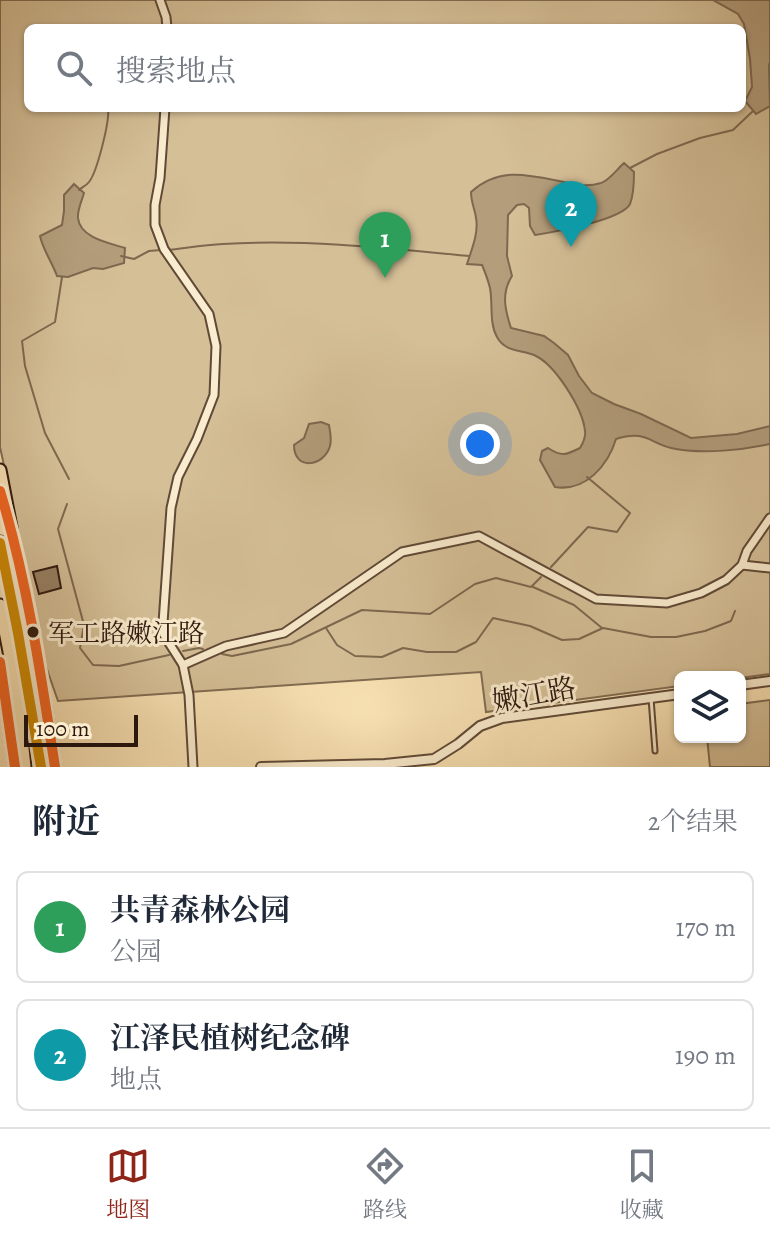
<!DOCTYPE html>
<html lang="zh">
<head>
<meta charset="utf-8">
<style>
  body { margin:0; font-family:Alegreya,"Noto Serif SC",serif; background:#f2f2f3; color:#1f2937 }
  .controls { position:absolute; right:24px; bottom:24px; display:grid; overflow:hidden; border-radius:12px; box-shadow:0 2px 6px #0004 }
  .controls button { width:72px; height:72px; display:grid; place-items:center; padding:0; border:0; border-bottom:2px solid #e0e1e3; background:#fff; color:#1f2937; font:40px sans-serif }
  .scale { position:absolute; left:24px; bottom:20px; width:114px; box-sizing:border-box; padding-left:8px; border:4px solid #2d180e; border-top:0; font-size:22px; line-height:28px; white-space:nowrap; color:#2d180e; -webkit-text-stroke:6px #faecce; paint-order:stroke }
  .you { position:absolute; left:480px; top:444px; width:28px; height:28px; margin:-20px; border:6px solid #fff; border-radius:50%; background:#1a73e8; box-shadow:0 0 0 12px #1a73e833 }
  .badge { display:grid; place-items:center; width:52px; height:52px; border-radius:50%; background:#8f2418; color:#fff; font-size:26px; font-weight:700 }
  .pin { position:absolute; translate:-50% -66px; filter:drop-shadow(0 2px 4px #0008) }
  .pin::after { content:''; position:absolute; top:42px; width:28px; height:24px; background:inherit; clip-path:polygon(0 0,100% 0,50% 100%) }
  .list { margin:0; padding:0; list-style:none }
  h2 { display:flex; justify-content:space-between; align-items:center; height:104px; margin:0; padding:0 32px; font-size:34px }
  h2 small { font-size:26px; font-weight:400; color:#747a83 }
  .list li { display:grid; grid-template-columns:52px 1fr auto; gap:24px; align-items:center; box-sizing:border-box; height:112px; margin:0 16px 16px; padding:0 16px; border:2px solid #e0e1e3; border-radius:12px }
  .list b { display:block; font-size:30px; white-space:nowrap }
  .list p { margin:0; font-size:26px; white-space:nowrap; color:#747a83 }
  .list em { font-size:26px; font-style:normal; color:#747a83 }
  .icon { flex:none; width:44px; height:44px; fill:none; stroke:currentColor; stroke-width:2; stroke-linecap:round; stroke-linejoin:round }
  .map { position:relative; flex:none; width:770px; height:767px; overflow:hidden }
  .search { position:absolute; background:#fff; box-shadow:0 2px 6px #0004; left:24px; right:24px; top:24px; height:88px; display:flex; align-items:center; gap:20px; box-sizing:border-box; padding:0 28px; border-radius:12px; color:#747a83; font-size:30px }
  .sheet { height:360px; background:#fff }
  nav { display:flex; justify-content:space-around; align-items:center; box-sizing:border-box; height:112px; border-top:2px solid #e0e1e3; background:#fff; font-size:22px; color:#747a83 }
  nav a { display:grid; justify-items:center; gap:4px }
  nav .on { color:#8f2418 }
  .map>svg:first-child { display:block }
  .green { fill:#d5bf97; stroke:#816c52; stroke-width:2; fill-rule:evenodd }
  .water { fill:#b39d7b; stroke:#7d684f; stroke-width:2 }
  .lines { fill:none; stroke-linecap:round; stroke-linejoin:round }
  .stream { stroke:#7d684f; stroke-width:2 }
  .building { fill:#978164; stroke:#2d180e; stroke-width:2 }
  .service-casing { stroke:#604a37; stroke-width:7 }
  .minor-casing { stroke:#604a37; stroke-width:11 }
  .tertiary-casing { stroke:#604a37; stroke-width:12 }
  .primary-casing { stroke:#2d180e; stroke-width:15 }
  .trunk-casing { stroke:#2d180e; stroke-width:15 }
  .service { stroke:#faecce; stroke-width:3 }
  .minor { stroke:#faecce; stroke-width:7 }
  .tertiary { stroke:#faecce; stroke-width:8 }
  .primary { stroke:#f8e1b3; stroke-width:11 }
  .trunk { stroke:#f8e1b3; stroke-width:11 }
  .bus-1-casing { stroke:#faecce; stroke-width:16 }
  .bus-2-casing { stroke:#faecce; stroke-width:16 }
  .bus-1 { stroke:#f26522; stroke-width:10 }
  .bus-2 { stroke:#cf8a03; stroke-width:10 }
  .bus-dot { fill:#2d180e; stroke:#faecce; stroke-width:3 }
  .labels { text-anchor:middle; stroke-width:6; stroke-linejoin:round; paint-order:stroke }
  .bus-label { font-size:26px; fill:#2d180e; stroke:#faecce; text-anchor:start }
  .street-label { font-size:28px; fill:#2d180e; stroke:#faecce }
</style>
</head>
<body>
<div class="map">
<svg width="770" height="767" viewBox="0 0 770 767">
  <rect width="100%" height="100%" fill="#f8e1b3"/>
  <filter id="stains"><feTurbulence type="fractalNoise" baseFrequency=".0025" numOctaves="4"/><feColorMatrix values="0 0 0 0 .2 0 0 0 0 .09 0 0 0 0 .02 0 0 0 .5 -.17"/></filter>
  <radialGradient id="worn" r=".72"><stop offset=".6" stop-color="#630" stop-opacity="0"/><stop offset="1" stop-color="#630" stop-opacity=".3"/></radialGradient>
  <!-- green -->
  <g class="green">
    <path d="M0 0H770V674L740 678 680 677V686L486 712 481 672 58 701 43 658 25 563 0 447ZM28 28H742V108H28Z"/>
    <path d="M770 700V767H710L707 737H740V704Z"/>
  </g>
  <!-- water -->
  <g class="water">
    <path d="M713 0H770V62L769 65 770 106 756 114 745 101 752 87 750 59 744 24 738 14Z"/>
    <path d="M624 163 634 172C634 182 634 194 630 204 622 220 554 232 535 235L530 226 529 208 524 204 517 205 508 215 507 256 512 276C501 293 505 310 511 328L544 336 554 343 568 355 579 376 592 393 614 404 641 414 691 438 737 434 770 426V444C743 450 704 454 676 449 650 445 648 429 616 439 608 465 586 492 555 487L540 460 542 451 548 448C562 457 566 455 580 448 583 443 586 437 585 431 583 409 555 364 534 355 521 350 505 352 497 337 489 323 493 304 490 288 488 280 485 272 482 265L467 264C471 251 479 233 476 218 475 209 471 203 471 192 500 166 529 175 564 182 577 185 588 187 601 183 610 180 617 169 624 163Z"/>
    <path d="M74 184 84 193C82 200 77 211 78 218 80 238 109 243 125 248L124 263 103 269 93 268 68 277 57 276C52 262 43 250 40 236L62 225 64 211V195Z"/>
    <path d="M321 422 329 425C330 432 332 439 330 446 324 467 294 471 294 445L304 438 309 424Z"/>
  </g>
  <g class="lines">
    <!-- stream -->
    <g class="stream">
      <path d="M630 168 657 154 700 138 733 130 753 111"/>
      <path d="M79 190C82 187 86 186 89 182 97 172 110 121 108 108"/>
      <path d="M167 250C186 248 204 245 223 244 305 239 388 248 469 256"/>
      <path d="M121 256 134 259 149 251 161 250"/>
      <path d="M62 277 55 322 22 341 25 366 45 433 69 479"/>
      <path d="M67 504 58 529 84 625 80 648 93 665 119 666 169 655"/>
      <path d="M551 567 588 527 617 532 630 513 587 477"/>
      <path d="M533 587 574 605 602 628"/>
      <path d="M326 628 337 645 355 656 382 657 403 648 427 652H456L476 642 493 618 530 626 562 640 579 639 603 628 651 637H676L705 631 731 621 735 611"/>
      <path d="M183 651 199 648 203 649"/>
      <path d="M222 654 232 656 291 644 362 610 430 614 475 584 496 578 531 587 541 577"/>
    </g>
  </g>
  <!-- building -->
  <path class="building" d="M57 566 61 588 39 594 33 572Z"/>
  <g class="lines">
    <defs>
      <path id="service" d="M651 698 655 751"/>
      <g id="minor">
        <path d="M160 0 166 17 167 28"/>
        <path d="M165 108 160 178 155 205V225L164 249 209 314 216 346 214 395 197 439 178 477 171 508 163 623 164 635 183 665 189 695 193 767"/>
        <path d="M742 565 770 568"/>
        <path d="M183 665 226 646 284 633 402 552 479 536 596 599 667 603 701 593 726 580 742 565 747 551 770 518"/>
      </g>
      <g id="tertiary">
        <path d="M740 685 770 681"/>
        <path d="M261 767 385 764 434 759 458 744 480 726 502 718 680 694"/>
      </g>
      <g id="primary">
        <path d="M9 520 32 630 46 708 55 767"/>
        <path d="M0 662 15 767"/>
      </g>
      <g id="trunk">
        <path d="M0 470 11 527"/>
        <path d="M0 542 29 681 38 767"/>
        <path d="M0 605 17 693 25 767"/>
      </g>
    </defs>
    <!-- service casing -->
    <use href="#service" class="service-casing"/>
    <!-- minor casing -->
    <use href="#minor" class="minor-casing"/>
    <!-- tertiary casing -->
    <use href="#tertiary" class="tertiary-casing"/>
    <!-- primary casing -->
    <use href="#primary" class="primary-casing"/>
    <!-- trunk casing -->
    <use href="#trunk" class="trunk-casing"/>
    <!-- service -->
    <use href="#service" class="service"/>
    <!-- minor -->
    <use href="#minor" class="minor"/>
    <!-- tertiary -->
    <use href="#tertiary" class="tertiary"/>
    <!-- primary -->
    <use href="#primary" class="primary"/>
    <!-- trunk -->
    <use href="#trunk" class="trunk"/>
    <defs>
      <g id="bus-1">
        <path d="M0 491C27 580 41 675 55 767"/>
        <path d="M0 662 15 767"/>
      </g>
      <path id="bus-2" d="M0 543 18 633 41 767"/>
    </defs>
    <!-- bus-1 casing -->
    <use href="#bus-1" class="bus-1-casing"/>
    <!-- bus-2 casing -->
    <use href="#bus-2" class="bus-2-casing"/>
    <!-- bus-1 -->
    <use href="#bus-1" class="bus-1"/>
    <!-- bus-2 -->
    <use href="#bus-2" class="bus-2"/>
  </g>
  <!-- markers -->
  <circle class="bus-dot" cx="33" cy="632" r="7"/>
  <g class="labels">
    <!-- bus labels -->
    <g class="bus-label">
      <text x="48" y="642">军工路嫩江路</text>
    </g>
    <!-- street labels -->
    <g class="street-label">
      <text transform="translate(534 694) rotate(-10)" y="10">嫩江路</text>
    </g>
  </g>
  <rect width="100%" height="100%" filter="url(#stains)"/>
  <rect width="100%" height="100%" fill="url(#worn)"/>
</svg>
<div class="controls">
<button><svg class="icon" aria-label="layers" viewBox="0 0 24 24"><path d="M12 4l9 5-9 5-9-5zM3 14l9 5 9-5"/></svg></button>
</div>
<div class="scale">100 m</div>
<div class="you"></div>
<div class="pin badge" style="left:385px;top:278px;background:#2e9e5b">1</div>
<div class="pin badge" style="left:571px;top:247px;background:#0f9aa8">2</div>
<div class="search"><svg class="icon" aria-label="search" viewBox="0 0 24 24"><circle cx="10" cy="10" r="6"/><path d="M15 15l6 6"/></svg>搜索地点</div>
</div>
<section class="sheet">
<h2>附近<small>2个结果</small></h2>
<ul class="list">
<li><span class="badge" style="background:#2e9e5b">1</span><div><b>共青森林公园</b><p>公园</p></div><em>170 m</em></li>
<li><span class="badge" style="background:#0f9aa8">2</span><div><b>江泽民植树纪念碑</b><p>地点</p></div><em>190 m</em></li>
</ul>
</section>
<nav>
<a class="on"><svg class="icon" aria-label="map" viewBox="0 0 24 24"><path d="M3 6l6-2 6 2 6-2v14l-6 2-6-2-6 2zM9 4v14M15 6v14"/></svg>地图</a>
<a><svg class="icon" aria-label="directions" viewBox="0 0 24 24"><path d="M12 3l9 9-9 9-9-9zM9 14v-3h6M13 9l2 2-2 2"/></svg>路线</a>
<a><svg class="icon" aria-label="saved" viewBox="0 0 24 24"><path d="M7 4h10v16l-5-4-5 4z"/></svg>收藏</a>
</nav>
</body>
</html>
